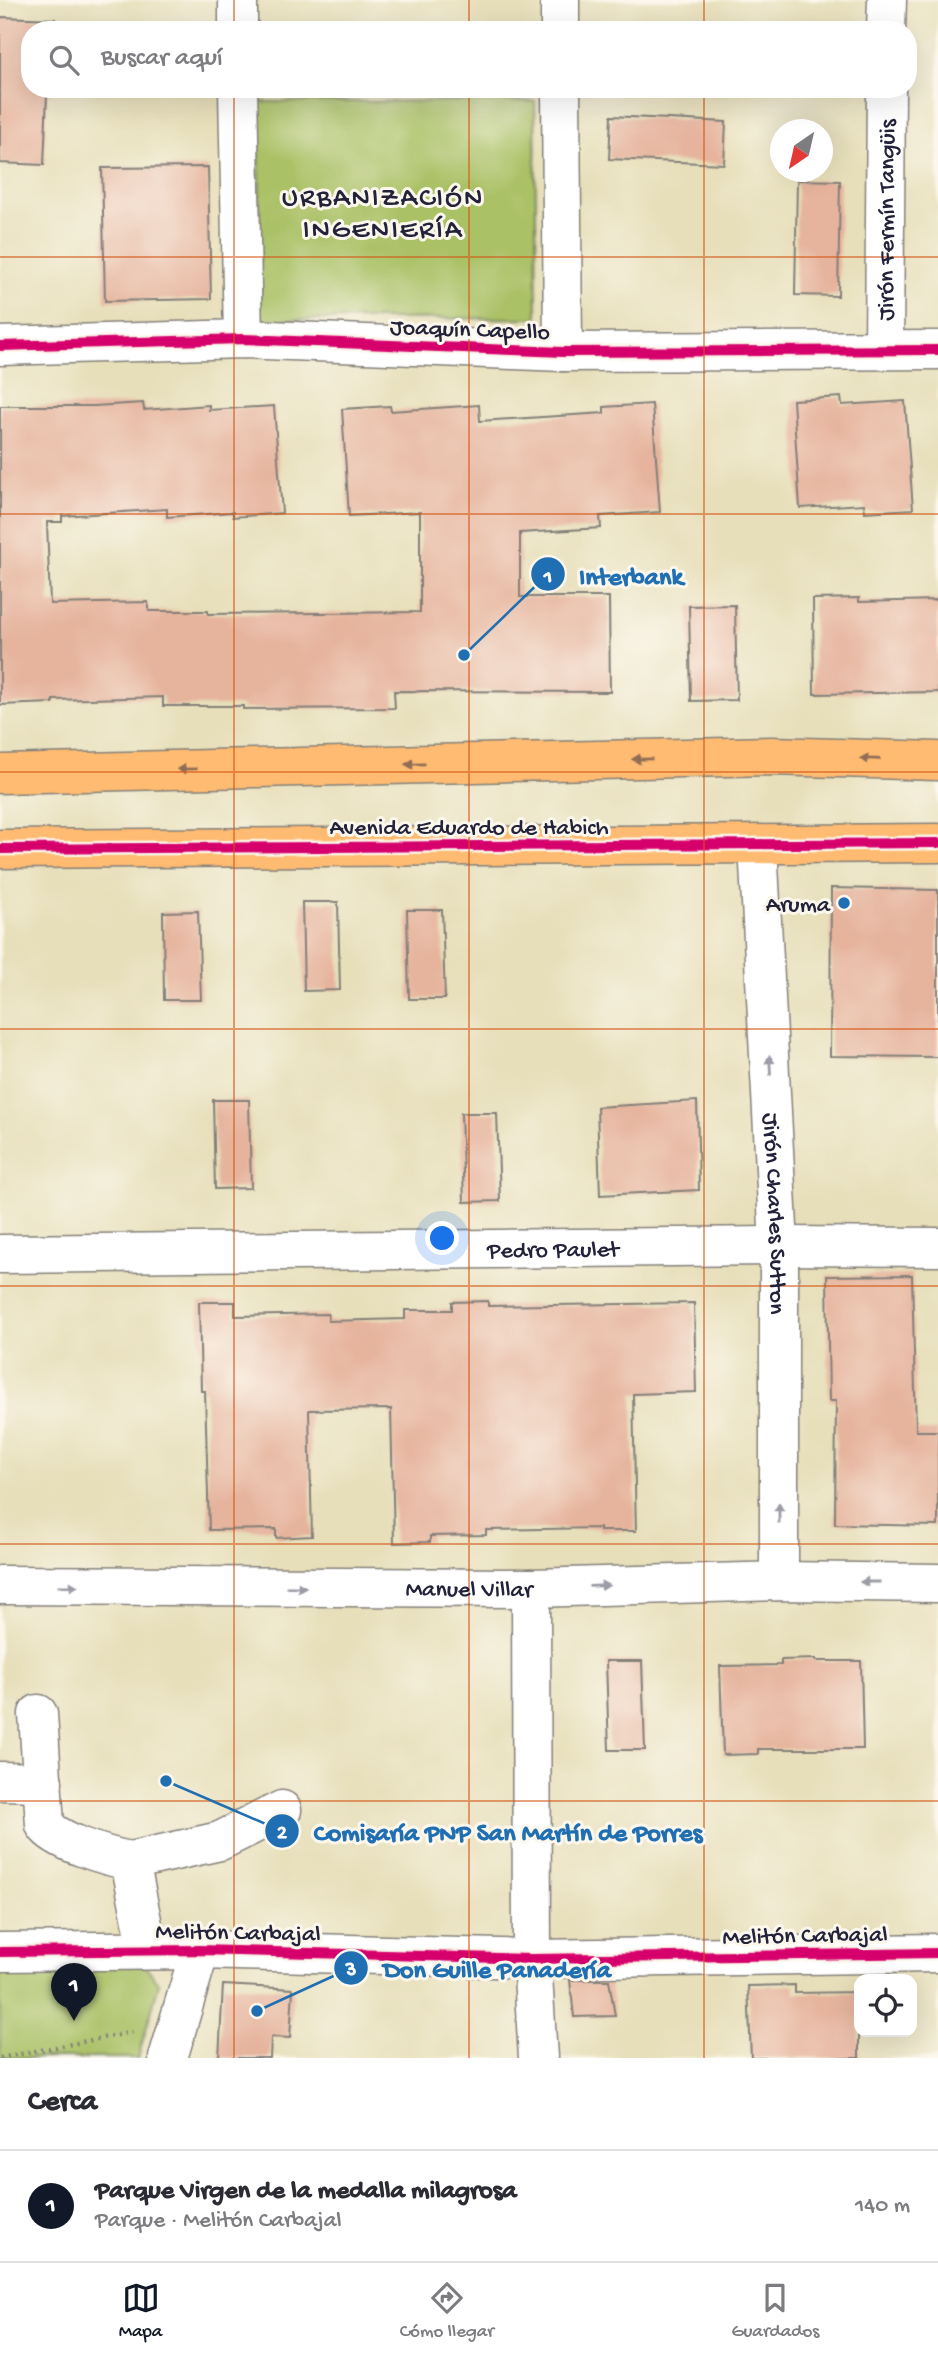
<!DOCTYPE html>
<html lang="es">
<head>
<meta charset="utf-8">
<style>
  body { margin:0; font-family:"Gochi Hand",sans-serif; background:#f7f7f7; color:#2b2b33 }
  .controls { position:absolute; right:21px; bottom:21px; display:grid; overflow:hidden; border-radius:14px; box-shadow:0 7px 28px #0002 }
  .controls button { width:63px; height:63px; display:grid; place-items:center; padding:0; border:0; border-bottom:2px solid #e1e1e2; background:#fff; color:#2b2b33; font:35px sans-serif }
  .compass { position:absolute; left:770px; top:119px; width:63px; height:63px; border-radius:50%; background:#fff; box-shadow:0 7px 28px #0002; rotate:214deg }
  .you { position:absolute; left:443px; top:1239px; width:24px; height:24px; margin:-18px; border:5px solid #fff; border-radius:50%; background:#1a73e8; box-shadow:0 0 0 10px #1a73e833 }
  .badge { display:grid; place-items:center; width:46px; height:46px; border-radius:50%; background:#111827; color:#fff; font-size:23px; font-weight:700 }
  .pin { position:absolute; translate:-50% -58px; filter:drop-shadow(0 2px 4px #0008) }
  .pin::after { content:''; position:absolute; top:37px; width:24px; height:21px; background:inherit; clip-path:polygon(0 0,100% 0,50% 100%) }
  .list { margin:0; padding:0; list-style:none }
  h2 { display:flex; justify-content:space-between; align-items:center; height:91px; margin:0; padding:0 28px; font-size:30px }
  h2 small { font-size:23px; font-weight:400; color:#7c7c81 }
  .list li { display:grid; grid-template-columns:46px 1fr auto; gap:21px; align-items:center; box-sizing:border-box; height:112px; padding:0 28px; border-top:2px solid #e1e1e2 }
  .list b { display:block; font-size:26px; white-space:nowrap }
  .list p { margin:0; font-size:23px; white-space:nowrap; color:#7c7c81 }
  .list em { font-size:23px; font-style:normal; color:#7c7c81 }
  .icon { flex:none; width:38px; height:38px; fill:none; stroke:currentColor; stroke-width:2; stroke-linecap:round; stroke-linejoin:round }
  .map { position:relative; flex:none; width:938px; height:2058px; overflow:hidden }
  .search { position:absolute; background:#fff; box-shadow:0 7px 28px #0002; left:21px; right:21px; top:21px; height:77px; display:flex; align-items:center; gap:18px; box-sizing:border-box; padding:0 24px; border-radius:28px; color:#7c7c81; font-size:26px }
  .sheet { height:203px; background:#fff }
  nav { display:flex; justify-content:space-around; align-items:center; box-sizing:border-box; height:98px; border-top:2px solid #e1e1e2; background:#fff; font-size:19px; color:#7c7c81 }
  nav a { display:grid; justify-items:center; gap:4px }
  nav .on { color:#111827 }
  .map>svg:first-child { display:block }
  .green { fill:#aac166; stroke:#667250; stroke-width:2 }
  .building { fill:#e6b49d }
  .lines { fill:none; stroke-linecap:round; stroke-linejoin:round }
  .minor-casing { stroke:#84807a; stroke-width:41 }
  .major-casing { stroke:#84807a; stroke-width:41 }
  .path { stroke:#84807a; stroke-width:4.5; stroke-dasharray:2 5; stroke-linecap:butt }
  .minor { stroke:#fff; stroke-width:38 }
  .major { stroke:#ffbb71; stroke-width:38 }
  .cycleway-casing { stroke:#fbf7ec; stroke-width:15 }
  .cycleway { stroke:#d6006c; stroke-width:10 }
  .oneway { fill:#906e56 }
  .oneway2 { fill:#9c9ca7 }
  .grid { fill:none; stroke:#d45411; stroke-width:2; stroke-opacity:0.55 }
  .poi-dot { fill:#1f6fb2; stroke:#fbf7ec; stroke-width:2.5 }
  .labels { text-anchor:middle; stroke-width:6; stroke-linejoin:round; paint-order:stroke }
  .street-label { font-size:24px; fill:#22223b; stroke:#fbf7ec }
  .poi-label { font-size:24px; fill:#22223b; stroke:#fbf7ec; text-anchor:end }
  .quarter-label { font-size:28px; letter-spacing:2px; fill:#22223b; stroke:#fbf7ec }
  .leader { fill:none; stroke:#1f6fb2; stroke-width:2.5 }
  .callout-dot { fill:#1f6fb2; stroke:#fbf7ec; stroke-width:2.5 }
  .mark-label { font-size:21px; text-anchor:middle; font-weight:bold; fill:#fff }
  .callout-label { font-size:26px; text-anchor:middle; font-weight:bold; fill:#1f6fb2; stroke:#fbf7ec; stroke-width:6; stroke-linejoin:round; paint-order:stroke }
</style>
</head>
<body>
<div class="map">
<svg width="938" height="2058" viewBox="0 0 938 2058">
  <rect width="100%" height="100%" fill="#fbf7ec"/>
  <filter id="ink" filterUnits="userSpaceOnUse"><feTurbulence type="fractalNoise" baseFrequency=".0143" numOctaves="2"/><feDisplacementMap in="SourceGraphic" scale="14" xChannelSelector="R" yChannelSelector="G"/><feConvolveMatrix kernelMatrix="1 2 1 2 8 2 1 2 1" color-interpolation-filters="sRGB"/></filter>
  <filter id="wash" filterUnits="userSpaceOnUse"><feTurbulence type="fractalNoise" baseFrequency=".00686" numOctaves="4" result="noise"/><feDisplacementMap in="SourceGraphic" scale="28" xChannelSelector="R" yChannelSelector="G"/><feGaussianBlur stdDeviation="1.57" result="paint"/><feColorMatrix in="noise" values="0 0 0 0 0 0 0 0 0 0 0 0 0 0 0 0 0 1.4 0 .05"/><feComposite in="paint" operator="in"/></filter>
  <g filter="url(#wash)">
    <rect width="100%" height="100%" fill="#e7dfba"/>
    <!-- green -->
    <g class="green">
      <path d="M535 101 537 318 260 320 259 102Z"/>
      <path d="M144 1964 159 1983 138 2058H0V1965Z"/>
    </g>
    <g id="blocks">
      <!-- building -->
      <g class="building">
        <path d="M0 17 55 19 54 30H30V89H51V94H47L44 165 0 163Z"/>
        <path d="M611 116 726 122 724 164 609 159Z"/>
        <path d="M208 167 211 299 105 301 102 168Z"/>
        <path d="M797 180 840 181 838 296 795 295Z"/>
        <path d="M841 397 842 405 905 401 913 509 865 512 864 504 800 508 793 400Z"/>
        <path d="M143 403 144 410 209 405V410L274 406 282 513 233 517V512L167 517V509L62 516V522H47L50 604 148 602 149 611H208V614L420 612V512L349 516 342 409 390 406 391 411 479 405 480 421 604 413V407L652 404 660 512 600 516 601 528 520 533V597H609L610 692 394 691 395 708 243 709V706H163V697L53 700V703L0 705V406H94Z"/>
        <path d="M859 598V602L938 600V692L814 694 813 599Z"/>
        <path d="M735 605 737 700 691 701 689 606Z"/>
        <path d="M831 888 938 890V1057L830 1056Z"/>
        <path d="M302 902H338L340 990 304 991Z"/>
        <path d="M407 910H442L445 999H409Z"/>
        <path d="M198 911 201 1000H164L163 912Z"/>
        <path d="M213 1100H249L251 1188 215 1189Z"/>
        <path d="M697 1101 699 1190 600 1195 597 1107Z"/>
        <path d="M461 1113H497L500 1201 464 1202Z"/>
        <path d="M912 1275 916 1431H938V1526L835 1524 836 1401H829L827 1276Z"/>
        <path d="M488 1301V1306L694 1303 696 1392 633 1394 636 1531H600V1528L486 1530V1535L430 1536V1542L394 1543 391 1409 309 1410 312 1536 276 1538V1529L209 1530 205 1391H201L199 1302H235V1316L328 1314V1321L405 1319V1310H452V1302Z"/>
        <path d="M816 1659V1661H861L863 1749H758V1754L723 1755 720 1666 781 1665V1660Z"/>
        <path d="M606 1661H642L645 1750H609Z"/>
        <path d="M570 1980H609L615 2016 574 2017Z"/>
        <path d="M223 1985 293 1989 290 2038 271 2037 270 2058H219Z"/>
        <path d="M795 1985V1993L859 1992V2058H751L748 1986Z"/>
      </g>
    </g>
  </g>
  <g filter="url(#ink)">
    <use href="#blocks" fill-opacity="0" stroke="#84807a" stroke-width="2"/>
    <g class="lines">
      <defs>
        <g id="minor">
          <path d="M560 0V30"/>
          <path d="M238 30V0"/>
          <path d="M886 30 887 0"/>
          <path d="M238 89 243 339"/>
          <path d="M561 89 563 352"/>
          <path d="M0 346 243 339 563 352 938 350"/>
          <path id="s1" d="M884 350 886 89"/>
          <path id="s2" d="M758 845 779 1246V1581"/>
          <path id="s3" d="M0 1254 779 1246 938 1247"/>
          <path id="s4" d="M0 1585 531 1588 779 1581 938 1583"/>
          <path d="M531 1588 532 1959 538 2058"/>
          <path d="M38 1714 45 1825C56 1842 110 1857 130 1861L148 1950"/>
          <path d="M0 1781 43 1782"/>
          <path d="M130 1861 220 1841 282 1810"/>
          <path d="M0 1952 200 1950 532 1959 938 1953"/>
          <path d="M168 2058 200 1950"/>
        </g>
        <g id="major">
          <path d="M0 774 771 756 938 761"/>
          <path d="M0 849 938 843"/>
        </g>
      </defs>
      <!-- minor casing -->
      <use href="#minor" class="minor-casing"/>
      <!-- major casing -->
      <use href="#major" class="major-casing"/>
      <!-- path -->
      <path class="path" d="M0 2058 133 2032"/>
      <!-- minor -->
      <use href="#minor" class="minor"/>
      <!-- major -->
      <use href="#major" class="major"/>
      <defs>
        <g id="cycleway">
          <path d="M0 346 243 339 563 352 938 350"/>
          <path d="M0 849 938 843"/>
          <path d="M0 1952 200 1950 532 1959 938 1953"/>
        </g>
      </defs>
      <!-- cycleway casing -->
      <use href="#cycleway" class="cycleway-casing"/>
      <!-- cycleway -->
      <use href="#cycleway" class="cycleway"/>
    </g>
    <!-- one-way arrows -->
    <defs><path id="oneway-solid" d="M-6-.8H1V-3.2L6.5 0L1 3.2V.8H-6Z" transform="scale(1.75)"/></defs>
    <g class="oneway">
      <use href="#oneway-solid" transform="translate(642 759) rotate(179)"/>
      <use href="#oneway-solid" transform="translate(870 759) rotate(-178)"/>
      <use href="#oneway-solid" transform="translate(415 764) rotate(179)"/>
      <use href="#oneway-solid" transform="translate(187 769) rotate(179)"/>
    </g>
    <g class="oneway2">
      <use href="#oneway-solid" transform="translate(770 1065) rotate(-93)"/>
      <use href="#oneway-solid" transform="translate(779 1513) rotate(-90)"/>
      <use href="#oneway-solid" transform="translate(870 1582) rotate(-180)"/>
      <use href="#oneway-solid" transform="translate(68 1586)"/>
      <use href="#oneway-solid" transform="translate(599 1586) rotate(-2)"/>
      <use href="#oneway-solid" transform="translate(296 1587)"/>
    </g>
  </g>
  <!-- grid -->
  <path class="grid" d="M234 0V30M469 0V30M704 0V30M234 89V2058M469 89V2058M704 89V2058M0 257H938M0 514H938M0 772H938M0 1029H938M0 1286H938M0 1544H938M0 1801H938"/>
  <!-- markers -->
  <circle class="poi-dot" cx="844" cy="903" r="7"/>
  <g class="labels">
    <!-- street labels -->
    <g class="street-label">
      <text dy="8" stroke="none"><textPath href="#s1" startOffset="130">Jirón Fermín Tangüis</textPath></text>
      <text transform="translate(470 328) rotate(2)" y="8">Joaquín Capello</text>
      <text x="469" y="834">Avenida Eduardo de Habich</text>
      <text dy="8" stroke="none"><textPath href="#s2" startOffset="369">Jirón Charles Sutton</textPath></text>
      <text dy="8" stroke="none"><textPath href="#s3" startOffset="553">Pedro Paulet</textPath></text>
      <text dy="8" stroke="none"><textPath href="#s4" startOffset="469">Manuel Villar</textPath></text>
      <text transform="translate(238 1931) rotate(1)" y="8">Melitón Carbajal</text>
      <text transform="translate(805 1934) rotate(-1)" y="8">Melitón Carbajal</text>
    </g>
    <!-- poi labels -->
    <g class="poi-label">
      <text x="830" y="911">Aruma</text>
    </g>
    <!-- quarter labels -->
    <g class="quarter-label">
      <text x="383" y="205">URBANIZACIÓN<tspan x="383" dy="32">INGENIERÍA</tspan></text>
    </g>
  </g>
  <!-- callouts -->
  <path class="leader" d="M464 655L548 574M166 1781L282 1831M257 2011L351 1968"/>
  <g class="callout-dot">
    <circle cx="464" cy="655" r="7"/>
    <circle cx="166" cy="1781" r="7"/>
    <circle cx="257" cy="2011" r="7"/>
    <circle cx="548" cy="574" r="18"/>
    <circle cx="282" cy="1831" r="18"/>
    <circle cx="351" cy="1968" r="18"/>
  </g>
  <g class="mark-label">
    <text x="548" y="582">1</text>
    <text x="282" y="1838">2</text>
    <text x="351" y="1975">3</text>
  </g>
  <g class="callout-label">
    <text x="631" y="584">Interbank</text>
    <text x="508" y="1840">Comisaría PNP San Martín de Porres</text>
    <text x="497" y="1977">Don Guille Panadería</text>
  </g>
</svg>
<div class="controls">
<button><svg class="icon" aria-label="locate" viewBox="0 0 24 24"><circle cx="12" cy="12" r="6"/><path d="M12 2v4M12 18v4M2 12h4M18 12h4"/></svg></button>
</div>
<svg class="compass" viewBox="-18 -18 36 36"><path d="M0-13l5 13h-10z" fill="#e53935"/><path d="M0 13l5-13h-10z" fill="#7c7c81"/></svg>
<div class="you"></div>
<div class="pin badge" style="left:74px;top:2021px">1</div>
<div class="search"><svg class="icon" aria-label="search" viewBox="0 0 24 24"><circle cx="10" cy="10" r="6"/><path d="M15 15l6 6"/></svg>Buscar aquí</div>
</div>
<section class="sheet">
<h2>Cerca<small></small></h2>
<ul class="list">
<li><span class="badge">1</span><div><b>Parque Virgen de la medalla milagrosa</b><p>Parque · Melitón Carbajal</p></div><em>140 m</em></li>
</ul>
</section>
<nav>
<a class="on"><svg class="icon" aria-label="map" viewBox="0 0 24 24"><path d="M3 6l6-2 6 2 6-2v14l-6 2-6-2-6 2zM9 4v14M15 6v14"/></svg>Mapa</a>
<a><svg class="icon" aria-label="directions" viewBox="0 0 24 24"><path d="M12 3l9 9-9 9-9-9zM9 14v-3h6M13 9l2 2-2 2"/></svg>Cómo llegar</a>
<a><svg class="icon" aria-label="saved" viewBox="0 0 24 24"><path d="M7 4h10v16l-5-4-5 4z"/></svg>Guardados</a>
</nav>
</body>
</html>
